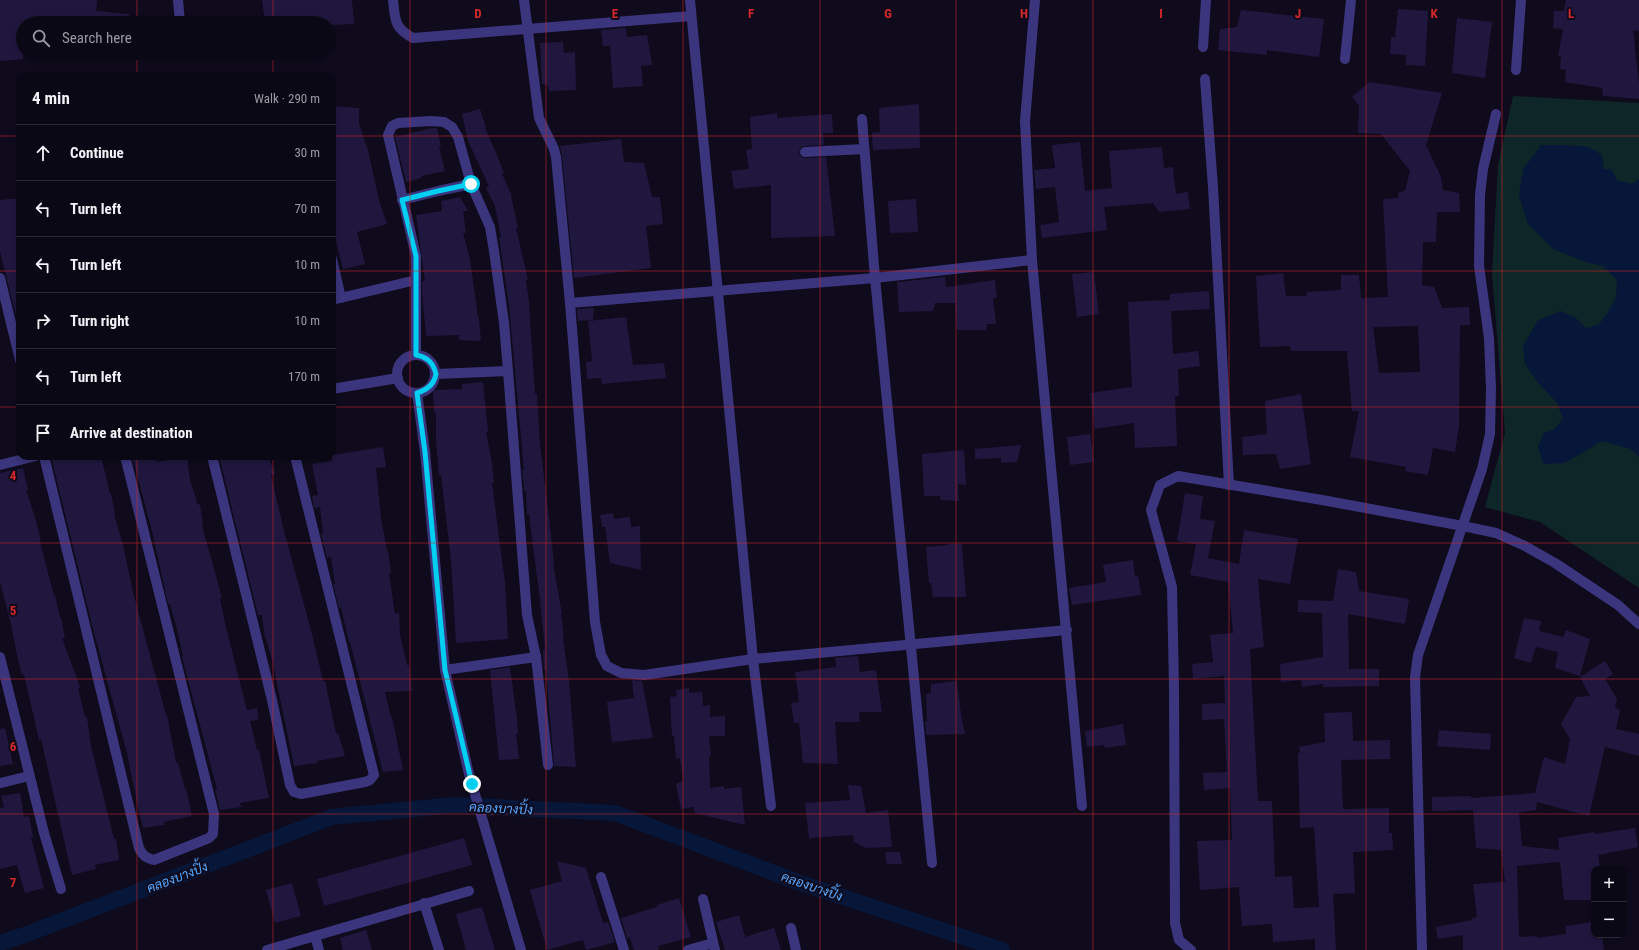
<!DOCTYPE html>
<html lang="en">
<head>
<meta charset="utf-8">
<style>
  body { margin:0; font-family:"Roboto Condensed",Sarabun,sans-serif; background:#14111f; color:#f1f3f6 }
  .controls { position:absolute; right:12px; bottom:12px; display:grid; overflow:hidden; border-radius:8px; box-shadow:0 2px 6px #0003 }
  .controls button { width:36px; height:36px; display:grid; place-items:center; padding:0; border:0; border-bottom:1px solid #2b2935; background:#0b0816; color:#f1f3f6; font:20px sans-serif }
  .stop { position:absolute; width:12px; height:12px; margin:-9px; border:3px solid #00cff2; border-radius:50%; background:#fff }
  .stop.end { background:#00cff2; border-color:#fff; box-shadow:0 1px 4px #0008 }
  .list { margin:0; padding:0; list-style:none }
  h2 { display:flex; justify-content:space-between; align-items:center; height:52px; margin:0; padding:0 16px; font-size:17px }
  h2 small { font-size:13px; font-weight:400; color:#9a9aa1 }
  .list li { display:grid; grid-template-columns:26px 1fr auto; gap:12px; align-items:center; box-sizing:border-box; height:56px; padding:0 16px; border-top:1px solid #2b2935 }
  .list b { display:block; font-size:15px; white-space:nowrap }
  .list em { font-size:13px; font-style:normal; color:#9a9aa1 }
  .icon { flex:none; width:22px; height:22px; fill:none; stroke:currentColor; stroke-width:2; stroke-linecap:round; stroke-linejoin:round }
  .map { position:relative; flex:none; width:1639px; height:950px; overflow:hidden }
  .search { position:absolute; background:#0b0816; box-shadow:0 2px 6px #0003; left:16px; top:16px; width:320px; height:44px; display:flex; align-items:center; gap:10px; box-sizing:border-box; padding:0 14px; border-radius:22px; color:#9a9aa1; font-size:15px }
  .panel { position:absolute; background:#0b0816; box-shadow:0 2px 6px #0003; left:16px; top:72px; width:320px; height:388px; border-radius:12px }
  .map>svg:first-child { display:block }
  .green { fill:#0e2627 }
  .water { fill:#071739 }
  .lines { fill:none; stroke-linecap:round; stroke-linejoin:round }
  .canal { stroke:#071739; stroke-width:16 }
  .building { fill:#20173e; fill-rule:evenodd }
  .minor { stroke:#3b357d; stroke-width:10 }
  .route { stroke:#00cff2; stroke-width:5 }
  .grid { fill:none; stroke:#d62828; stroke-width:1; stroke-opacity:0.55 }
  .labels { text-anchor:middle; stroke-width:4; stroke-linejoin:round; paint-order:stroke }
  .water-label { font-size:13px; font-style:italic; fill:#55a9ff; stroke:#0f0b1d }
  .grid-label { font-size:13px; text-anchor:middle; font-weight:bold; fill:#d62828; stroke:#0f0b1d; stroke-width:4; stroke-linejoin:round; paint-order:stroke }
</style>
</head>
<body>
<div class="map">
<svg width="1639" height="950" viewBox="0 0 1639 950">
  <rect width="100%" height="100%" fill="#0f0b1d"/>
  <!-- green -->
  <path class="green" d="M1513 96 1639 103V588L1540 522 1485 507 1505 433 1492 274 1498 165Z"/>
  <!-- water -->
  <path class="water" d="M1541 145H1566L1589 147 1602 155 1604 169H1611L1617 180 1632 184 1639 179V457L1631 449 1602 441 1565 463 1543 464 1538 446 1544 433 1553 430 1563 419 1557 403 1535 379 1525 364 1523 346 1538 320 1561 311 1576 318 1586 328 1598 325 1607 314 1616 297 1617 280 1603 266 1585 262 1553 249 1528 224 1519 196 1523 169Z"/>
  <g class="lines">
    <!-- canal -->
    <path class="canal" d="M0 943 27 934 332 817 455 805 615 813 798 882 1002 950"/>
  </g>
  <!-- building -->
  <g class="building">
    <path d="M0 0H97L96 11 129 14V23H23V59L0 61Z"/>
    <path d="M262 0H352L354 24 329 25V23H265Z"/>
    <path d="M1566 0H1639V31L1633 30 1639 83V99L1603 96 1602 88 1565 82 1566 70 1560 69 1561 56H1558L1563 29 1553 28 1554 11H1564Z"/>
    <path d="M1398 9 1428 11 1425 66 1406 65V55L1390 54 1391 37H1395Z"/>
    <path d="M1241 10 1324 19 1319 57 1267 50V55L1218 50 1220 29 1237 27Z"/>
    <path d="M1457 18 1492 22 1485 78 1452 73Z"/>
    <path d="M626 28 627 37 647 35 652 65 641 66 643 86 613 88 610 46H603L601 30Z"/>
    <path d="M563 42 564 53 575 52 576 90 549 91 548 85 542 84 540 43Z"/>
    <path d="M1369 82 1442 93 1426 145 1441 177 1443 190 1459 193 1460 212H1437L1436 242H1423L1422 285 1434 287 1442 308 1469 307 1470 325H1460L1459 426 1455 452 1433 448 1428 475 1405 471 1406 467 1350 457 1359 411H1352L1347 351H1291L1290 346 1260 347 1256 276 1283 273 1286 296H1306L1307 292 1341 290V275H1359L1361 298 1388 297 1383 199 1398 198 1399 192 1405 191 1410 171 1381 134 1358 133 1359 106 1352 97ZM1418 326 1420 372 1379 373 1373 327Z"/>
    <path d="M919 104 920 148 873 150 872 133 880 132 879 108Z"/>
    <path d="M332 106 359 108V124L368 150 379 200 387 224 357 232 365 264 343 269 332 226Z"/>
    <path d="M480 109 486 128H485L497 155 504 173 502 174 512 196H511L518 228H516L528 280H526L529 303 535 394H537L538 413 540 444 552 544 554 564H553L562 614H561L564 638H563L569 681 576 767 554 766 546 670H544L543 650 545 649 540 600 529 514H527L526 491H524V488L522 470H524L509 306 499 237H501L495 206 486 188 489 186 468 141 462 114Z"/>
    <path d="M777 113V118L832 114 833 133H823L824 145 804 146 801 147 799 152 800 156 805 158 826 157 835 236 771 238V185L734 189 731 171 749 169 746 150 752 149 750 117Z"/>
    <path d="M432 128H437L441 147H439L445 171 421 176V178L406 182 395 137Z"/>
    <path d="M621 139 624 162 644 163 652 197H660L663 224 646 226 651 268 574 278 562 156 560 146Z"/>
    <path d="M1080 142 1085 191 1112 188 1109 151 1162 147 1164 168 1173 167 1176 194 1188 192 1190 209 1159 212 1153 203 1104 207 1107 230 1042 238 1040 225 1059 222 1055 187 1036 189 1034 170 1055 168 1052 145Z"/>
    <path d="M460 197 468 211H463L466 233H463L470 259 478 318H479L481 341 459 340V335L426 336 422 291V281H425L416 215 442 211 441 201Z"/>
    <path d="M20 198V315L16 316 0 251V200Z"/>
    <path d="M916 199 918 232 890 233 888 201Z"/>
    <path d="M1094 272 1099 314 1077 317 1072 274Z"/>
    <path d="M945 277 946 287 995 280 997 298H993L996 324H987L986 330H957L955 303H935L933 311 899 312 897 282Z"/>
    <path d="M1209 291 1210 309 1171 311 1173 354 1198 351 1200 366 1178 369 1179 396H1175L1177 446 1135 448 1134 423 1095 429 1090 393 1132 387 1128 302 1170 300V294Z"/>
    <path d="M594 308 593 320 578 321 577 309Z"/>
    <path d="M626 317 633 365 664 363 666 378 602 384 601 378 587 379 586 362 592 361 588 321Z"/>
    <path d="M483 382 488 432H486L492 463 494 483H492L505 583 508 639 456 643 451 561 441 475H439L436 441V412L434 413 433 390 462 389V384Z"/>
    <path d="M1301 394 1311 464 1280 469 1276 454 1243 455 1242 437 1267 434 1265 401Z"/>
    <path d="M1090 434 1094 462 1070 465 1067 437Z"/>
    <path d="M1021 445 1017 462 1001 463V458L975 459V449Z"/>
    <path d="M383 447 386 467 376 468 381 518 387 551H388L391 573H389L395 614 399 613 400 634 407 665H409L412 691 385 692 391 717H392L403 770 383 772 350 642H349L341 608H339L333 584H335L331 557 327 558 321 534 323 533 320 507 314 508 312 496 318 495 312 464 332 461V455Z"/>
    <path d="M964 450 966 485 958 484 959 501 941 500 940 496H924L922 454Z"/>
    <path d="M71 456H101L110 494H111L115 513 114 514 123 545 133 592 166 715H167L176 763H178L185 789 186 788 192 816 164 822V825L143 828 138 807 127 753 93 629 52 460Z"/>
    <path d="M132 456H155L157 462 187 457 190 480 198 505 200 504 203 526H202L215 572 222 599H220L225 623 247 710 257 708 258 720 250 721 257 750H259L269 798 240 803 241 807 220 810 215 789H217L183 661 182 656H183L177 629 170 604H168L152 531Z"/>
    <path d="M219 456H268L275 474 271 475 284 531 312 634 323 681H325L336 733H338L345 756 317 761 318 763 294 766 273 664 266 638 265 639 262 615H258Z"/>
    <path d="M23 468 28 490H26L36 521 41 542H40L54 596 55 595 60 618H61L65 638H62L80 687 78 688 85 717H87L91 746 114 839H116L119 860 95 865 96 869 72 875 41 739 39 740 24 674 22 675 17 655 12 629 0 582V473Z"/>
    <path d="M1185 493 1203 496 1200 519 1215 521 1208 558 1239 564 1244 530 1298 539 1290 584 1258 579 1264 647 1250 649 1258 801H1272L1275 877 1292 876 1294 908 1319 907 1314 827 1300 828 1298 753H1300L1299 747 1325 742 1324 713 1352 712 1353 741 1390 740V759L1341 760 1343 809 1389 808V833H1392L1393 850 1353 852 1355 893 1333 894 1336 950H1315V939L1273 942 1272 924 1242 926 1239 887 1200 890 1197 841 1232 840 1230 788 1204 790 1203 773 1227 772 1224 719 1202 720V704L1225 703 1224 676 1193 679 1192 664 1213 662 1210 635 1233 633 1228 582 1190 575 1196 544 1177 541Z"/>
    <path d="M613 513 614 519 630 517 631 527 640 526 641 570 610 563 605 527H602L600 515Z"/>
    <path d="M948 544H962L966 597H933L931 583H929L926 547 948 545Z"/>
    <path d="M1133 560 1135 576H1138L1141 595 1072 605 1069 588 1106 582 1103 565Z"/>
    <path d="M1338 569 1356 572 1359 591 1409 599 1405 624 1348 614 1349 669H1379V686L1323 687V684L1302 687 1301 680 1281 682 1280 664 1323 657 1322 613 1298 612V600L1333 601Z"/>
    <path d="M1524 618 1541 621 1539 631 1563 637 1566 630 1590 639 1580 676 1555 668 1558 652 1536 647 1531 663 1514 658Z"/>
    <path d="M858 656 860 672 876 670 882 712H859L860 722H835L838 764 803 763 799 723H794L791 703 799 702 795 672 836 667 835 658Z"/>
    <path d="M1605 661 1613 674 1605 679 1617 699 1615 707 1620 710 1616 729 1639 734V756L1605 747 1589 816 1537 802 1536 810 1519 812 1522 846 1559 850 1558 838 1594 832 1595 834 1635 828 1638 847 1598 855 1600 869H1594V900H1564L1560 862 1517 866 1519 937 1537 936V938L1566 934V926L1592 922V933H1594V935H1602L1604 950H1463V935L1438 939 1436 927 1472 920V918L1477 917 1473 884 1505 882 1501 850 1476 848 1473 810 1432 811V797L1471 796V798L1535 793 1544 757 1565 764 1570 739 1561 724 1576 697 1590 696 1580 677Z"/>
    <path d="M510 667 517 719 518 734H516L519 759 499 760 490 670Z"/>
    <path d="M632 680 642 681 653 738 612 742 607 702 634 698Z"/>
    <path d="M957 681 961 714 965 734 926 735 925 721H927L926 694 931 693V684Z"/>
    <path d="M689 688V693L702 692 703 706 710 705V717L725 716V736H709L711 756 709 757 710 788 724 786V789L741 787 745 825 695 813 693 807 681 809 676 784 683 781 680 758 676 759 674 736H672L670 697 677 696 676 690Z"/>
    <path d="M1123 724 1126 745 1105 748 1104 745 1087 747 1085 731Z"/>
    <path d="M5 728 13 764 0 766V729Z"/>
    <path d="M1439 730 1491 734 1490 750 1437 746Z"/>
    <path d="M848 785 861 786 866 813 888 810 892 847 866 848 854 842 853 835 809 838 805 803 850 800Z"/>
    <path d="M20 793 24 817 29 816 33 837 31 838 44 888 25 893 17 865 0 869V808L4 807 1 796Z"/>
    <path d="M464 838 472 865 324 906 317 879Z"/>
    <path d="M885 852H900L902 864H887Z"/>
    <path d="M557 861 586 868 603 923 608 922 615 942 586 950 583 940 547 950 530 890 562 881Z"/>
    <path d="M292 883 301 916 275 923 266 890Z"/>
    <path d="M679 898 691 937 658 946 659 950H634L630 938H627L621 918 657 907V905Z"/>
    <path d="M482 907 495 950H466L456 914Z"/>
    <path d="M739 915 745 937 774 928 781 950H725L716 922Z"/>
    <path d="M366 930 372 950H343L340 938Z"/>
  </g>
  <g class="lines">
    <!-- minor -->
    <g class="minor">
      <path d="M178 0 180 23"/>
      <path d="M393 0C395 19 394 28 413 38L691 16"/>
      <path d="M524 0 539 118 554 149 556 157 570 303 595 622 601 655 607 666 621 673 644 675 753 659 1067 630"/>
      <path d="M690 0 753 659 771 806"/>
      <path d="M1035 0 1025 121 1032 260 1082 806"/>
      <path d="M1203 47 1206 0"/>
      <path d="M1345 59 1351 0"/>
      <path d="M1516 70 1521 0"/>
      <path d="M1205 79 1213 187 1229 485"/>
      <path d="M862 119 875 278 932 863"/>
      <path d="M805 152 864 149"/>
      <path d="M402 200 438 191 471 184"/>
      <path d="M332 259 341 298"/>
      <path d="M0 278 20 360"/>
      <path d="M332 300 416 280"/>
      <path d="M570 303 875 278 1032 260"/>
      <path d="M416 355V256L388 135 392 126 398 123 431 121 444 122 452 127 458 137 471 184 490 227 494 251 504 323 508 371"/>
      <circle cx="416" cy="374" r="19"/>
      <path d="M436 374 508 371 527 615 536 657 548 765"/>
      <path d="M332 389 398 378"/>
      <path d="M417 393 425 452 445 670 469 774 521 950"/>
      <path d="M44 456 139 848C143 856 146 858 154 860L209 838 213 834 214 814 125 456"/>
      <path d="M212 456 272 700 290 785 294 792 301 794 365 782 370 780 374 775 295 456"/>
      <path d="M0 465 36 456"/>
      <path d="M0 657 44 833 61 889"/>
      <path d="M445 670 536 657"/>
      <path d="M1 783 29 776"/>
      <path d="M601 877 624 950"/>
      <path d="M703 899 715 950"/>
      <path d="M424 903 439 950"/>
      <path d="M791 928 796 950"/>
      <path d="M315 936 319 950"/>
      <path d="M267 950 469 891"/>
      <path d="M688 950 713 943"/>
      <path d="M1191 950 1179 940 1175 923 1174 689 1172 587 1151 510 1160 485 1178 476 1322 500 1463 526 1496 533 1525 546 1555 563 1618 605 1639 624"/>
      <path d="M1422 950 1415 677 1418 655 1482 469 1490 434 1491 389 1489 338 1479 266 1480 195 1483 169 1496 114"/>
    </g>
  </g>
  <g class="lines">
    <!-- route -->
    <path class="route" d="M471 184 438 191 402 200 416 256V355C427 357 433 362 436 374 434 385 427 390 417 393L425 452 445 670 472 784"/>
  </g>
  <!-- grid -->
  <path class="grid" d="M137 0V23M273 0V23M410 0V950M546 0V950M683 0V950M820 0V950M956 0V950M1093 0V950M1229 0V950M1366 0V950M1502 0V950M137 53V76M273 53V76M0 136H20M332 136H1639M0 271H20M332 271H1639M0 407H20M332 407H1639M137 456V950M273 456V950M0 543H1639M0 679H1639M0 814H1639"/>
  <g class="labels">
    <!-- water labels -->
    <g class="water-label">
      <text transform="translate(501 808) rotate(3)" y="5">คลองบางปิ้ง</text>
      <text transform="translate(177 877) rotate(-21)" y="5">คลองบางปิ้ง</text>
      <text transform="translate(812 886) rotate(19)" y="5">คลองบางปิ้ง</text>
    </g>
  </g>
  <g class="grid-label">
    <text x="478" y="18">D</text>
    <text x="615" y="18">E</text>
    <text x="751" y="18">F</text>
    <text x="888" y="18">G</text>
    <text x="1024" y="18">H</text>
    <text x="1161" y="18">I</text>
    <text x="1298" y="18">J</text>
    <text x="1434" y="18">K</text>
    <text x="1571" y="18">L</text>
    <text x="13" y="480">4</text>
    <text x="13" y="615">5</text>
    <text x="13" y="751">6</text>
    <text x="13" y="887">7</text>
  </g>
</svg>
<div class="controls">
<button>+</button>
<button>−</button>
</div>
<div class="stop" style="left:471px;top:184px"></div>
<div class="stop end" style="left:472px;top:784px"></div>
<div class="search"><svg class="icon" aria-label="search" viewBox="0 0 24 24"><circle cx="10" cy="10" r="6"/><path d="M15 15l6 6"/></svg>Search here</div>
<section class="panel">
<h2>4 min<small>Walk · 290 m</small></h2>
<ul class="list">
<li><svg class="icon" aria-label="ahead" viewBox="0 0 24 24"><path d="M12 20V5M6 11l6-6 6 6"/></svg><div><b>Continue</b></div><em>30 m</em></li>
<li><svg class="icon" aria-label="left" viewBox="0 0 24 24"><path d="M17 20v-9H6M10 6l-5 5 5 5"/></svg><div><b>Turn left</b></div><em>70 m</em></li>
<li><svg class="icon" aria-label="left" viewBox="0 0 24 24"><path d="M17 20v-9H6M10 6l-5 5 5 5"/></svg><div><b>Turn left</b></div><em>10 m</em></li>
<li><svg class="icon" aria-label="right" viewBox="0 0 24 24"><path d="M7 20v-9h11M14 6l5 5-5 5"/></svg><div><b>Turn right</b></div><em>10 m</em></li>
<li><svg class="icon" aria-label="left" viewBox="0 0 24 24"><path d="M17 20v-9H6M10 6l-5 5 5 5"/></svg><div><b>Turn left</b></div><em>170 m</em></li>
<li><svg class="icon" aria-label="arrive" viewBox="0 0 24 24"><path d="M6 21V4h12l-3 4 3 4H6"/></svg><div><b>Arrive at destination</b></div></li>
</ul>
</section>
</div>
</body>
</html>
